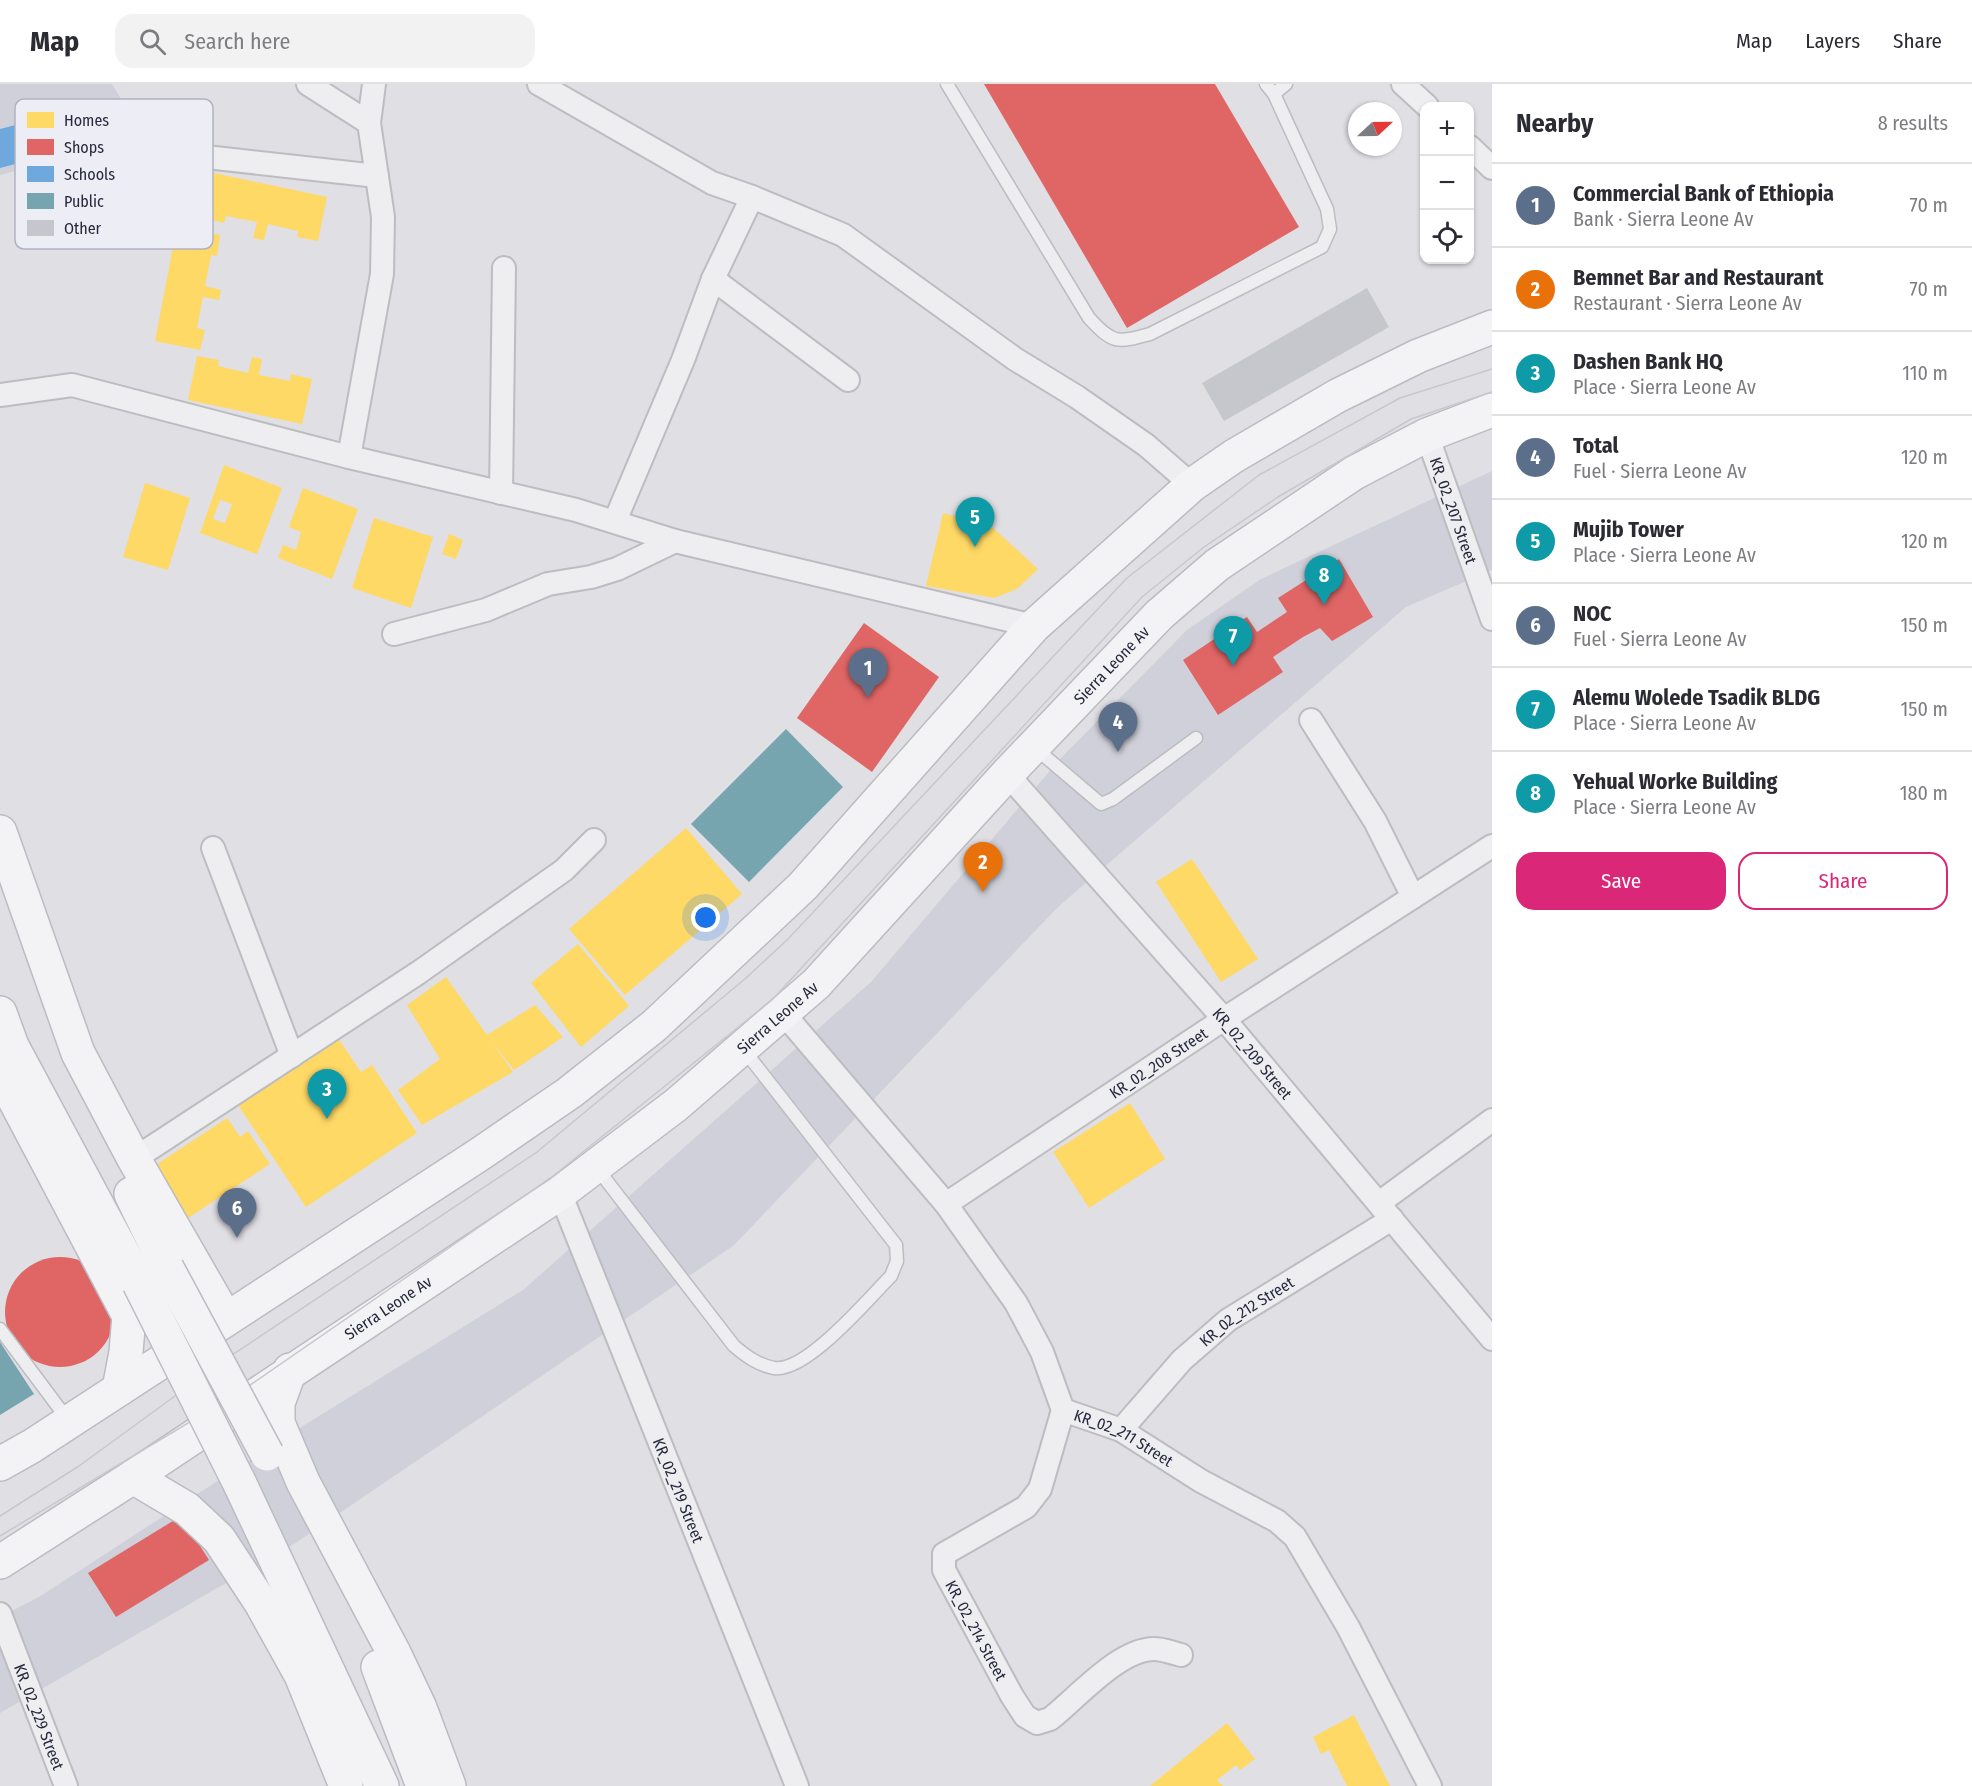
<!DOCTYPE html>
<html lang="en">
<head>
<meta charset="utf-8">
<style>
  body { margin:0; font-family:"Fira Sans Condensed",sans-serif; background:#f2f2f3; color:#2b2b33 }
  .controls { position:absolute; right:18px; top:18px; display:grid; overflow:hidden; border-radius:12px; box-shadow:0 2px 4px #0004 }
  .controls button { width:54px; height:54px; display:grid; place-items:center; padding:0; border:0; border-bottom:2px solid #e1e1e2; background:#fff; color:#2b2b33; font:30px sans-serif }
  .compass { position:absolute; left:1348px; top:18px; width:54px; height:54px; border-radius:50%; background:#fff; box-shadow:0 2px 4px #0004; rotate:68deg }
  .you { position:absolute; left:706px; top:834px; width:21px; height:21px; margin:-15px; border:4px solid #fff; border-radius:50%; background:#1a73e8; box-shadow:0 0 0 9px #1a73e833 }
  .badge { display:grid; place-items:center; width:39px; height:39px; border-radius:50%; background:#db2777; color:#fff; font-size:20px; font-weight:700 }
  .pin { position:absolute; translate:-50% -50px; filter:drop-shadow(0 2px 3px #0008) }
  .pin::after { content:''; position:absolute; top:32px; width:21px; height:18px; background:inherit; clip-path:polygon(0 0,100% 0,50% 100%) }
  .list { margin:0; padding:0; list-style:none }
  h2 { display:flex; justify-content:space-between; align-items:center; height:78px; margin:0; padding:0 24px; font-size:26px }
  h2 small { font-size:20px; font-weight:400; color:#7c7c81 }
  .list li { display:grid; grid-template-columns:39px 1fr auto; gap:18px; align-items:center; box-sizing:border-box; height:84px; padding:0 24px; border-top:2px solid #e1e1e2 }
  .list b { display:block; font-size:22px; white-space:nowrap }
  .list p { margin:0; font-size:20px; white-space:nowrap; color:#7c7c81 }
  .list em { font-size:20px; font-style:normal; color:#7c7c81 }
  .actions { display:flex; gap:12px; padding:18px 24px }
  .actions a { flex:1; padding:14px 0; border:2px solid #db2777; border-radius:18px; text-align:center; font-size:21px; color:#db2777 }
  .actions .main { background:#db2777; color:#fff }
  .icon { flex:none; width:33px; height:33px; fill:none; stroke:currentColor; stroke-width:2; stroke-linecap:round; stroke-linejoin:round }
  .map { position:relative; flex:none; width:1492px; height:1702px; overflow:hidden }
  header { display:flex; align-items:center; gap:36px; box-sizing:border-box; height:84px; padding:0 30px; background:#fff; border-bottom:2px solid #e1e1e2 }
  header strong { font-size:28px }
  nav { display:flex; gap:33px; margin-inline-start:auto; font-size:21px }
  .search { width:420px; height:54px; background:#f2f2f3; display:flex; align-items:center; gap:15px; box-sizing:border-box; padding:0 21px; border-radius:18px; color:#7c7c81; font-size:22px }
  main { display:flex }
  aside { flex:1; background:#fff }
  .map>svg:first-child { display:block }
  .built { fill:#cfd0d9 }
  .homes { fill:#ffd966; fill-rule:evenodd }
  .shops { fill:#e06666 }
  .schools { fill:#6fa8dc }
  .public { fill:#76a5af }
  .building { fill:#c6c7cd }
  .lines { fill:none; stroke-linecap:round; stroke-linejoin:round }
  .service-casing { stroke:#bcbcc1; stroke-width:15 }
  .minor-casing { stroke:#bcbcc1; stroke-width:26 }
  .primary-casing { stroke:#bbbcc2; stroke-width:36 }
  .service { stroke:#eeeef1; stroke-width:12 }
  .minor { stroke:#eeeef1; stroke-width:22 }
  .primary { stroke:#f3f3f5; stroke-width:33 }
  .tram { stroke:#c8c8cc; stroke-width:1.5 }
  .primary-bridge-casing { stroke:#bbbcc2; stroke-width:36; stroke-linecap:butt }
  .primary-bridge { stroke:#f3f3f5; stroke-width:33 }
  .labels { text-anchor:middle; stroke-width:6; stroke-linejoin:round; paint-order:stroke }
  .street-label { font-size:16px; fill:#26293d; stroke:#ecedf5 }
  .key { fill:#ecedf5; stroke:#b1b2be; stroke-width:1.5 }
  .key-label { font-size:16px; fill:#26293d }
</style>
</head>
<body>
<header>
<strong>Map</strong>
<div class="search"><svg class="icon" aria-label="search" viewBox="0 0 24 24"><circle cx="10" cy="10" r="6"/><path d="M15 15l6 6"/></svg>Search here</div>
<nav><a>Map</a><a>Layers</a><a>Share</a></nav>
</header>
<main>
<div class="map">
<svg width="1492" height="1702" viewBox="0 0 1492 1702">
  <rect width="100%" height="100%" fill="#dfdfe4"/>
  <!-- built -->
  <g class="built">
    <path d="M0 0H112L143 52 0 91Z"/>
    <path d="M1492 387V486L1406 523 1059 822 733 1162 294 1460 0 1629V1533L39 1513 290 1350 523 1206 871 898 1059 676 1187 546 1261 495Z"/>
  </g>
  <!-- homes -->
  <g class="homes">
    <path d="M214 89 327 113 318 157 297 153 298 147 268 140 264 156 253 154 257 138 226 132 224 139 204 134Z"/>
    <path d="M177 142 220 151 217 172 211 171 205 202 221 206 219 216 203 213 197 244 205 246 200 266 155 257Z"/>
    <path d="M197 272 219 276 218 282 248 289 252 273 262 275 259 291 290 297 291 290 312 295 302 340 188 316Z"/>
    <path d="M224 381 282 404 257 470 200 449ZM220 416 232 420 225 439 213 435Z"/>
    <path d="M145 399 190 414 168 486 123 473Z"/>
    <path d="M303 404 358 425 332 495 278 474 283 461 296 466 301 448 289 443Z"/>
    <path d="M943 429 991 442 1038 485 1017 505 994 514 926 502Z"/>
    <path d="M374 434 433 453 411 524 352 504Z"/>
    <path d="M449 450 463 456 456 475 442 470Z"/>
    <path d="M686 744 742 810 625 911 569 845Z"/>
    <path d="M1192 775 1258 875 1221 898 1156 798Z"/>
    <path d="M578 860 629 922 581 963 531 899Z"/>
    <path d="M446 893 487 951 535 921 563 953 514 986 492 958 513 988 422 1041 398 1006 440 975 407 921Z"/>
    <path d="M338 954 361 988 372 981 417 1049 306 1123 238 1021Z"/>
    <path d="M1130 1019 1165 1075 1089 1124 1053 1068Z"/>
    <path d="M227 1034 240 1053 248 1047 270 1080 182 1138 148 1086Z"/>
    <path d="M1354 1631 1390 1702H1347L1329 1666 1321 1670 1313 1653Z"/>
    <path d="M1227 1639 1255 1675 1240 1686 1236 1681 1217 1696 1223 1702H1150Z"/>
  </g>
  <!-- shops -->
  <g class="shops">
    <path d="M984 0H1215L1299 143 1127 244Z"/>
    <path d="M1339 475 1373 533 1332 557 1320 544 1303 553 1273 573 1283 588 1218 631 1183 576 1247 533 1257 548 1287 528 1278 514Z"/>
    <path d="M864 539 939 593 872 688 797 634Z"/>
    <circle cx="60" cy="1228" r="55"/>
    <path d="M181 1432 209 1476 116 1533 88 1489Z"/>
  </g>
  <!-- schools -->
  <path class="schools" d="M100 19 102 28 113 25 120 53 0 84V45Z"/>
  <!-- public -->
  <g class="public">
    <path d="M786 645 843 703 749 798 691 740Z"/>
    <path d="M0 1258 34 1310 0 1331Z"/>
  </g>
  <!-- building -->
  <path class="building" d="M1367 204 1389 243 1224 337 1202 299Z"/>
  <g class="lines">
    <defs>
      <g id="service">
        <path d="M947 0 1089 234C1113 260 1117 259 1150 250L1322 163 1330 145 1327 125 1274 10 1266 0"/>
        <path d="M1274 10 1286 0"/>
        <path d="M1034 663 1101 720 1113 715 1196 654"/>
        <path d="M596 1083 734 1262C746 1272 758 1281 774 1284 806 1289 868 1215 891 1192L897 1177 896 1161 744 966"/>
        <path d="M0 1245 68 1336"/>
      </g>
      <g id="minor">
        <path d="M308 0 369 39"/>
        <path d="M539 0 712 99 752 113 713 195 683 276 615 437"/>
        <path d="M1403 0 1427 22"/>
        <path d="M1470 63 1492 84"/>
        <path d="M188 71 377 92"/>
        <path d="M752 113 843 151 1015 275 1077 313 1146 361 1192 401"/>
        <path d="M713 195 848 296"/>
        <path d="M0 311 72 301 349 373 576 426 675 457 1034 542"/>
        <path id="s1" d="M1427 351 1492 535"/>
        <path d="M349 373 382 190 383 133 369 39 374 0"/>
        <path d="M501 409 504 184"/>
        <path d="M394 550 486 526 548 500 591 493 617 485 675 457"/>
        <path d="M1311 636 1375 737 1413 813"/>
        <path id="s2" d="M1007 690 1224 935 1492 1255"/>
        <path d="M213 764 292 972"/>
        <path id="s3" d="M784 930 946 1120 1016 1219 1042 1268 1063 1326 1121 1346 1201 1397 1277 1437 1295 1453 1348 1543 1430 1702"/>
        <path d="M134 1075 418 889 564 786 594 756"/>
        <path id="s4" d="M560 1109 797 1702"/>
        <path d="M1379 1119 1492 1036"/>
        <path id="s5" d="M946 1120 1224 935 1492 762"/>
        <path id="s6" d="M1063 1326 1040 1405 1026 1423 944 1470V1486L1012 1612 1025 1632 1037 1639 1050 1635C1077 1614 1119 1565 1154 1565 1163 1565 1173 1569 1181 1571"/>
        <path id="s7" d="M1121 1346 1182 1276 1228 1236 1392 1135"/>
        <path id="s8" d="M0 1530 66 1702"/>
      </g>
      <g id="primary">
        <path d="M0 748 78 969 134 1075 226 1235"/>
        <path d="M0 929 12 962 139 1199"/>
        <path d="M0 988 129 1232 126 1268 119 1305"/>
        <path d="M131 1110 167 1184"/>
        <path d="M290 1286 278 1319V1339L303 1398 394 1569 420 1624 449 1702"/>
        <path d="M0 1380 32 1362 480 1070 569 1009 654 942 803 802 1034 542 1192 401 1234 372 1337 312 1418 272 1492 243"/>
        <path d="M133 1393 187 1425 219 1455 261 1519 301 1591 346 1702"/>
        <path d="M240 1400 382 1702"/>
        <path id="s9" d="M0 1478 133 1393 560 1109 676 1021 816 900 1007 690 1159 531 1217 481 1354 389 1427 351 1492 326"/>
        <path d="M378 1583 423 1702"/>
      </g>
    </defs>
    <!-- service casing -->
    <use href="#service" class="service-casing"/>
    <!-- minor casing -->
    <use href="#minor" class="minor-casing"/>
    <!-- primary casing -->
    <use href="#primary" class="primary-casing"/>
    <!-- service -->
    <use href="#service" class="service"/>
    <!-- minor -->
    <use href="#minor" class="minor"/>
    <!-- primary -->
    <use href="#primary" class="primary"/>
    <!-- tram -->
    <g class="tram">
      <path d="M0 1432 79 1382 223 1277 537 1068 746 894 788 855 1127 494 1259 391 1400 314 1492 285"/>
      <path d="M0 1452 243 1306 553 1092 772 916 1142 513 1204 463 1278 413 1411 335 1492 308"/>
    </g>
    <defs>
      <g id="primary-bridge">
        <path d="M167 1184 267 1370"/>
        <path d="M139 1199 240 1400"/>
      </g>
    </defs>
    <!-- primary-bridge casing -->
    <use href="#primary-bridge" class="primary-bridge-casing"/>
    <!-- primary-bridge -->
    <use href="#primary-bridge" class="primary-bridge"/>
  </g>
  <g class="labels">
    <!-- street labels -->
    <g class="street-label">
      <text dy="6" stroke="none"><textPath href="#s1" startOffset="80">KR_02_207 Street</textPath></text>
      <text dy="6" stroke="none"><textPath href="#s9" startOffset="1436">Sierra Leone Av</textPath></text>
      <text dy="6" stroke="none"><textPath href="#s9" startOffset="950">Sierra Leone Av</textPath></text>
      <text dy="6" stroke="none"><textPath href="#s2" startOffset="372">KR_02_209 Street</textPath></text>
      <text dy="6" stroke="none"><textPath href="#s5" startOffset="255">KR_02_208 Street</textPath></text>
      <text dy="6" stroke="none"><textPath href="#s9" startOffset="464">Sierra Leone Av</textPath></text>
      <text dy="6" stroke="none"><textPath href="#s7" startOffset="174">KR_02_212 Street</textPath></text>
      <text dy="6" stroke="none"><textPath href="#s3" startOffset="555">KR_02_211 Street</textPath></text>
      <text dy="6" stroke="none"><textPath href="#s4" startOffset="320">KR_02_219 Street</textPath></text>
      <text dy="6" stroke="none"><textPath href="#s6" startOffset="284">KR_02_214 Street</textPath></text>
      <text dy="6" stroke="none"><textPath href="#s8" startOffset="110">KR_02_229 Street</textPath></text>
    </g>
  </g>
  <!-- legend -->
  <rect x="15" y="15" width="198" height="150" rx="9" class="key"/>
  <rect x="27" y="28" width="27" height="16" fill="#ffd966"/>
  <rect x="27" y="55" width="27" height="16" fill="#e06666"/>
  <rect x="27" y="82" width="27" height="16" fill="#6fa8dc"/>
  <rect x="27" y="109" width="27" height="16" fill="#76a5af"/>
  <rect x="27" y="136" width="27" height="16" fill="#c6c7cd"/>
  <g class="key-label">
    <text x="64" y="42">Homes</text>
    <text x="64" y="69">Shops</text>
    <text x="64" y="96">Schools</text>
    <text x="64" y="123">Public</text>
    <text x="64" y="150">Other</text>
  </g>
</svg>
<div class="controls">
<button>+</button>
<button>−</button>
<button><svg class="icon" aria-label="locate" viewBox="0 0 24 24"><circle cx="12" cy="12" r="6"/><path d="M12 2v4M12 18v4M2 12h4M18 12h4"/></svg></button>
</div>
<svg class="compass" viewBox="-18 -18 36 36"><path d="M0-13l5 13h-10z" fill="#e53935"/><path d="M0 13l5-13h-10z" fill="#7c7c81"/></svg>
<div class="you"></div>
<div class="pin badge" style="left:868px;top:614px;background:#5c6f8a">1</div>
<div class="pin badge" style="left:983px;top:808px;background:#e8710a">2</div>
<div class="pin badge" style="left:327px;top:1035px;background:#0f9aa8">3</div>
<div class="pin badge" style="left:1118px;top:668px;background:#5c6f8a">4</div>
<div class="pin badge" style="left:975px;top:463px;background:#0f9aa8">5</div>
<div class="pin badge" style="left:237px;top:1154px;background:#5c6f8a">6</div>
<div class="pin badge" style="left:1233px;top:582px;background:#0f9aa8">7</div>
<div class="pin badge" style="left:1324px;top:521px;background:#0f9aa8">8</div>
</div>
<aside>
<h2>Nearby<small>8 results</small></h2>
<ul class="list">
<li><span class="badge" style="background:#5c6f8a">1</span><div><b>Commercial Bank of Ethiopia</b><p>Bank · Sierra Leone Av</p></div><em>70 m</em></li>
<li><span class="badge" style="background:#e8710a">2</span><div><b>Bemnet Bar and Restaurant</b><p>Restaurant · Sierra Leone Av</p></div><em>70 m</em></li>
<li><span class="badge" style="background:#0f9aa8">3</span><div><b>Dashen Bank HQ</b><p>Place · Sierra Leone Av</p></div><em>110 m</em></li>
<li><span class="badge" style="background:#5c6f8a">4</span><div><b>Total</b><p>Fuel · Sierra Leone Av</p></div><em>120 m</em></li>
<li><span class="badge" style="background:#0f9aa8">5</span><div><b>Mujib Tower</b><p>Place · Sierra Leone Av</p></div><em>120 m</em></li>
<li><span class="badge" style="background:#5c6f8a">6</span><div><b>NOC</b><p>Fuel · Sierra Leone Av</p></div><em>150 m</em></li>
<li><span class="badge" style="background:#0f9aa8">7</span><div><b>Alemu Wolede Tsadik BLDG</b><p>Place · Sierra Leone Av</p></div><em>150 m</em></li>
<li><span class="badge" style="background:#0f9aa8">8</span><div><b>Yehual Worke Building</b><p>Place · Sierra Leone Av</p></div><em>180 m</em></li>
</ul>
<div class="actions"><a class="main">Save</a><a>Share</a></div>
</aside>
</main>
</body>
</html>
